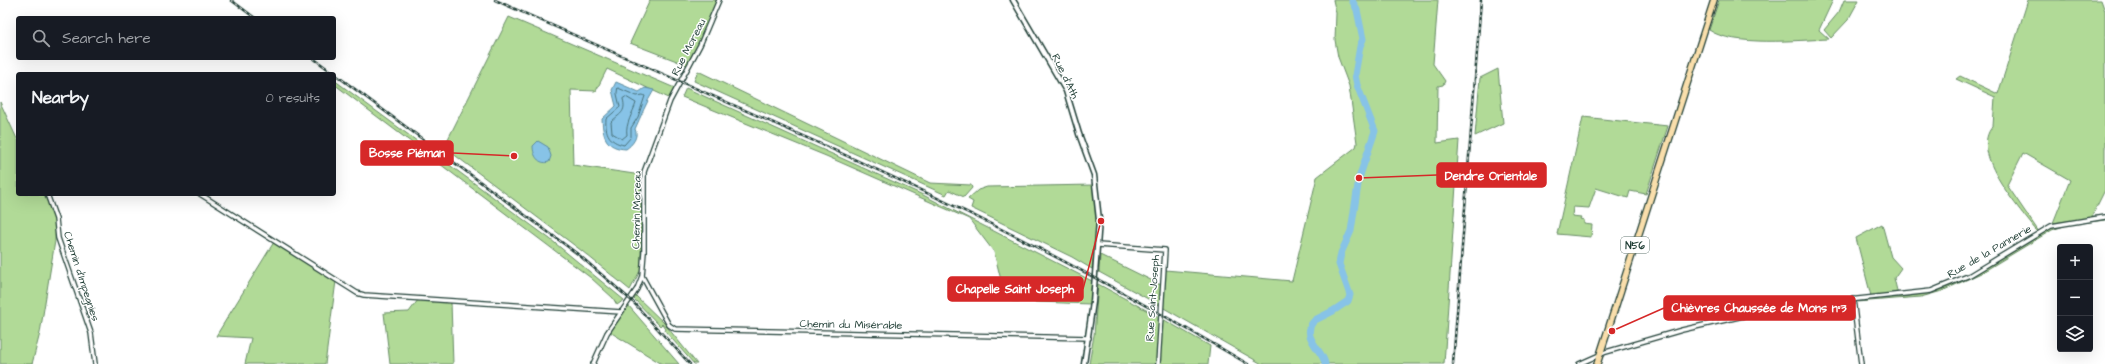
<!DOCTYPE html>
<html lang="en">
<head>
<meta charset="utf-8">
<style>
  body { margin:0; font-family:"Architects Daughter",sans-serif; background:#20242c; color:#f1f3f6 }
  .controls { position:absolute; right:12px; bottom:12px; display:grid; overflow:hidden; border-radius:4px; box-shadow:0 4px 16px #0002 }
  .controls button { width:36px; height:36px; display:grid; place-items:center; padding:0; border:0; border-bottom:1px solid #363941; background:#171b24; color:#f1f3f6; font:20px sans-serif }
  .list { margin:0; padding:0; list-style:none }
  h2 { display:flex; justify-content:space-between; align-items:center; height:52px; margin:0; padding:0 16px; font-size:17px }
  h2 small { font-size:13px; font-weight:400; color:#9ea1a6 }
  .icon { flex:none; width:22px; height:22px; fill:none; stroke:currentColor; stroke-width:2; stroke-linecap:round; stroke-linejoin:round }
  .map { position:relative; flex:none; width:2105px; height:364px; overflow:hidden }
  .search { position:absolute; background:#171b24; box-shadow:0 4px 16px #0002; left:16px; top:16px; width:320px; height:44px; display:flex; align-items:center; gap:10px; box-sizing:border-box; padding:0 14px; border-radius:4px; color:#9ea1a6; font-size:15px }
  .panel { position:absolute; background:#171b24; box-shadow:0 4px 16px #0002; left:16px; top:72px; width:320px; height:124px; border-radius:4px }
  .map>svg:first-child { display:block }
  .green { fill:#b1da97; stroke:#688c66 }
  .water { fill:#87c3e7; stroke:#5d8d9f }
  .lines { fill:none; stroke-linecap:round; stroke-linejoin:round }
  .shore { stroke:#49737c; stroke-width:1 }
  .river { stroke:#87c3e7; stroke-width:7 }
  .minor-casing { stroke:#1f3d34; stroke-width:6 }
  .tertiary-casing { stroke:#1f3d34; stroke-width:7 }
  .primary-casing { stroke:#1f3d34; stroke-width:8 }
  .minor { stroke:#fff; stroke-width:3.5 }
  .tertiary { stroke:#fff; stroke-width:4 }
  .primary { stroke:#f9deab; stroke-width:5.5 }
  .rail-casing { stroke:#1f3d34; stroke-width:2.5 }
  .rail { stroke:#fff; stroke-width:1; stroke-dasharray:3; stroke-linecap:butt }
  .labels { text-anchor:middle; stroke-width:3; stroke-linejoin:round; paint-order:stroke }
  .shield { fill:#fff; stroke:#627771; stroke-width:1 }
  .shield-label { font-size:10px; font-weight:bold; fill:#1f3d34 }
  .street-label { font-size:11px; fill:#1f3d34; stroke:#fff }
  .leader { fill:none; stroke:#d62828; stroke-width:1.5 }
  .callout-dot { fill:#d62828; stroke:#fff; stroke-width:1.5 }
  .callout { fill:#d62828; stroke:#d62828; stroke-width:1.5 }
  .callout-label { font-size:12px; text-anchor:middle; font-weight:bold; fill:#fff }
</style>
</head>
<body>
<div class="map">
<svg width="2105" height="364" viewBox="0 0 2105 364">
  <rect width="100%" height="100%" fill="#fff"/>
  <filter id="ink" filterUnits="userSpaceOnUse"><feTurbulence type="fractalNoise" baseFrequency=".025" numOctaves="2"/><feDisplacementMap in="SourceGraphic" scale="8" xChannelSelector="R" yChannelSelector="G"/><feConvolveMatrix kernelMatrix="1 2 1 2 8 2 1 2 1" color-interpolation-filters="sRGB"/></filter>
  <g filter="url(#ink)">
    <!-- green -->
    <g class="green">
      <path d="M650 0H719L700 45 687 65 630 43Z"/>
      <path d="M1333 0H1438L1433 64 1445 81 1443 85 1438 86 1437 143 1459 140 1444 364H1262L1162 307 1165 270 1292 281 1317 177 1356 147 1357 143 1349 86 1338 57 1335 40 1336 13Z"/>
      <path d="M1719 0H1833L1819 30 1829 39C1799 40 1733 47 1709 30Z"/>
      <path d="M1844 0H1859L1848 20 1831 38 1824 30 1839 12Z"/>
      <path d="M2028 0H2101L2105 11V190L2092 216H2105L2053 223 2070 180 2023 153 2007 185 2039 232 2038 233C2021 210 1968 153 1993 126L1995 97 1956 79 1960 76 1998 94Z"/>
      <path d="M509 17 677 89 671 99 607 69 596 91 571 90 573 165 641 175V269L630 290 582 251 444 147Z"/>
      <path d="M1498 69 1503 123 1475 136 1480 78Z"/>
      <path d="M698 71 930 183 971 185 972 188 964 197 949 190 946 195 694 81Z"/>
      <path d="M334 80 550 239 624 300 617 305 613 298 591 278 334 84Z"/>
      <path d="M686 88 923 195 1092 281 1090 304 1012 301 1006 296 1003 288 994 252 969 219 826 156 682 97Z"/>
      <path d="M0 102 18 141V194H44L56 219 55 241 40 333 32 364H0Z"/>
      <path d="M1583 117 1668 126 1646 194 1630 191 1628 198 1596 188 1589 208 1573 207 1572 216 1581 217 1580 219 1584 220V224L1592 225 1591 237 1557 234Z"/>
      <path d="M1094 185 1098 221 1092 269 1072 257 971 208 973 202 968 199 978 190 987 187Z"/>
      <path d="M2105 218V220L2067 225 2052 230 1981 273 1942 291 1921 297 1856 302 1858 300C1883 298 1910 298 1934 291 1977 279 2012 249 2050 228L2058 225Z"/>
      <path d="M1882 224 1891 257 1901 268 1894 278 1898 295 1871 296 1856 238Z"/>
      <path d="M274 242 336 281 325 364H245L251 338 216 336Z"/>
      <path d="M1100 255 1161 285 1159 305 1099 272Z"/>
      <path d="M1098 284 1159 317 1156 364H1089L1094 335Z"/>
      <path d="M636 296 664 323 697 364H694L665 331 666 329 662 324 660 326 634 299Z"/>
      <path d="M418 300 451 302 453 364H390L384 313 409 312Z"/>
      <path d="M628 305 679 364H662L610 332Z"/>
      <path d="M1161 318 1210 346 1208 364H1159Z"/>
    </g>
    <!-- water -->
    <g class="water">
      <path d="M616 82 639 92 645 88 654 90C646 103 641 116 635 129 639 137 632 145 626 149 605 148 603 136 602 119L616 106 612 90Z"/>
      <path d="M538 141 548 147 551 156 549 162C539 165 533 156 533 146Z"/>
    </g>
    <g class="lines">
      <!-- shore -->
      <g class="shore">
        <path d="M618 88 637 96 643 95 645 96 638 117 631 128V137L624 145C609 142 605 133 606 119L620 107 617 94Z"/>
        <path d="M626 97 636 103C633 113 625 124 627 135L622 139 612 133 611 122C619 114 627 113 623 99Z"/>
      </g>
      <!-- river -->
      <path class="river" d="M1325 364C1325 352 1298 336 1315 320L1333 311 1348 301 1350 295 1339 264 1341 253 1351 231 1359 178 1375 131 1357 85 1355 75 1360 46 1363 39 1357 10 1352 0"/>
      <defs>
        <g id="minor">
          <path d="M47 194 56 219 58 238 91 333 95 364"/>
          <path d="M200 194 357 293 364 295 621 312"/>
          <path d="M1098 245 1165 250 1158 364"/>
          <path d="M642 276 669 325 675 329 1089 338"/>
          <path d="M1853 299 1861 364"/>
          <path d="M593 364 607 333 637 289 642 276 644 252V172L670 101 700 45 719 0"/>
          <path d="M1579 364 1606 352 1682 330 1761 312 1794 306 1931 291 1970 275 2051 226 2105 217"/>
        </g>
        <path id="tertiary" d="M1013 0 1066 91 1079 134 1094 175 1099 220 1093 302 1084 364"/>
        <path id="primary" d="M1597 364 1714 0"/>
      </defs>
      <!-- minor casing -->
      <use href="#minor" class="minor-casing"/>
      <!-- tertiary casing -->
      <use href="#tertiary" class="tertiary-casing"/>
      <!-- primary casing -->
      <use href="#primary" class="primary-casing"/>
      <!-- minor -->
      <use href="#minor" class="minor"/>
      <!-- tertiary -->
      <use href="#tertiary" class="tertiary"/>
      <!-- primary -->
      <use href="#primary" class="primary"/>
      <defs>
        <g id="rail">
          <path d="M231 0 255 18"/>
          <path d="M495 0C661 74 830 145 993 225 1080 268 1164 315 1248 364"/>
          <path d="M313 58 579 255 632 301 690 364"/>
          <path d="M1453 364 1481 0"/>
        </g>
      </defs>
      <!-- rail casing -->
      <use href="#rail" class="rail-casing"/>
      <!-- rail -->
      <use href="#rail" class="rail"/>
    </g>
  </g>
  <g class="labels">
    <!-- shield labels -->
    <rect class="shield" x="1621" y="237" width="28" height="16" rx="3"/>
    <g class="shield-label">
      <text x="1635" y="249">N56</text>
    </g>
    <!-- street labels -->
    <g class="street-label">
      <text transform="translate(688 47) rotate(-63)" y="4">Rue Moreau</text>
      <text transform="translate(1066 76) rotate(64)" y="4">Rue d'Ath</text>
      <text transform="translate(636 210) rotate(-89)" y="4">Chemin Moreau</text>
      <text transform="translate(1989 251) rotate(-30)" y="4">Rue de la Pannerie</text>
      <text transform="translate(82 276) rotate(72)" y="4">Chemin d'Impegnies</text>
      <text transform="translate(1152 298) rotate(-86)" y="4">Rue Saint-Joseph</text>
      <text transform="translate(851 324) rotate(1)" y="4">Chemin du Misérable</text>
    </g>
  </g>
  <!-- callouts -->
  <path class="leader" d="M514 156L453 153M1359 178L1437 175M1101 221L1083 289M1612 331L1664 308"/>
  <g class="callout-dot">
    <circle cx="514" cy="156" r="4"/>
    <circle cx="1359" cy="178" r="4"/>
    <circle cx="1101" cy="221" r="4"/>
    <circle cx="1612" cy="331" r="4"/>
  </g>
  <g class="callout">
    <rect x="361" y="141" width="92" height="24" rx="4"/>
    <rect x="1437" y="163" width="109" height="24" rx="4"/>
    <rect x="948" y="277" width="135" height="24" rx="4"/>
    <rect x="1664" y="296" width="191" height="24" rx="4"/>
  </g>
  <g class="callout-label">
    <text x="407" y="157">Bosse Piéman</text>
    <text x="1491" y="180">Dendre Orientale</text>
    <text x="1015" y="293">Chapelle Saint Joseph</text>
    <text x="1759" y="312">Chièvres Chaussée de Mons n°3</text>
  </g>
</svg>
<div class="controls">
<button>+</button>
<button>−</button>
<button><svg class="icon" aria-label="layers" viewBox="0 0 24 24"><path d="M12 4l9 5-9 5-9-5zM3 14l9 5 9-5"/></svg></button>
</div>
<div class="search"><svg class="icon" aria-label="search" viewBox="0 0 24 24"><circle cx="10" cy="10" r="6"/><path d="M15 15l6 6"/></svg>Search here</div>
<section class="panel">
<h2>Nearby<small>0 results</small></h2>
<ul class="list">
</ul>
</section>
</div>
</body>
</html>
